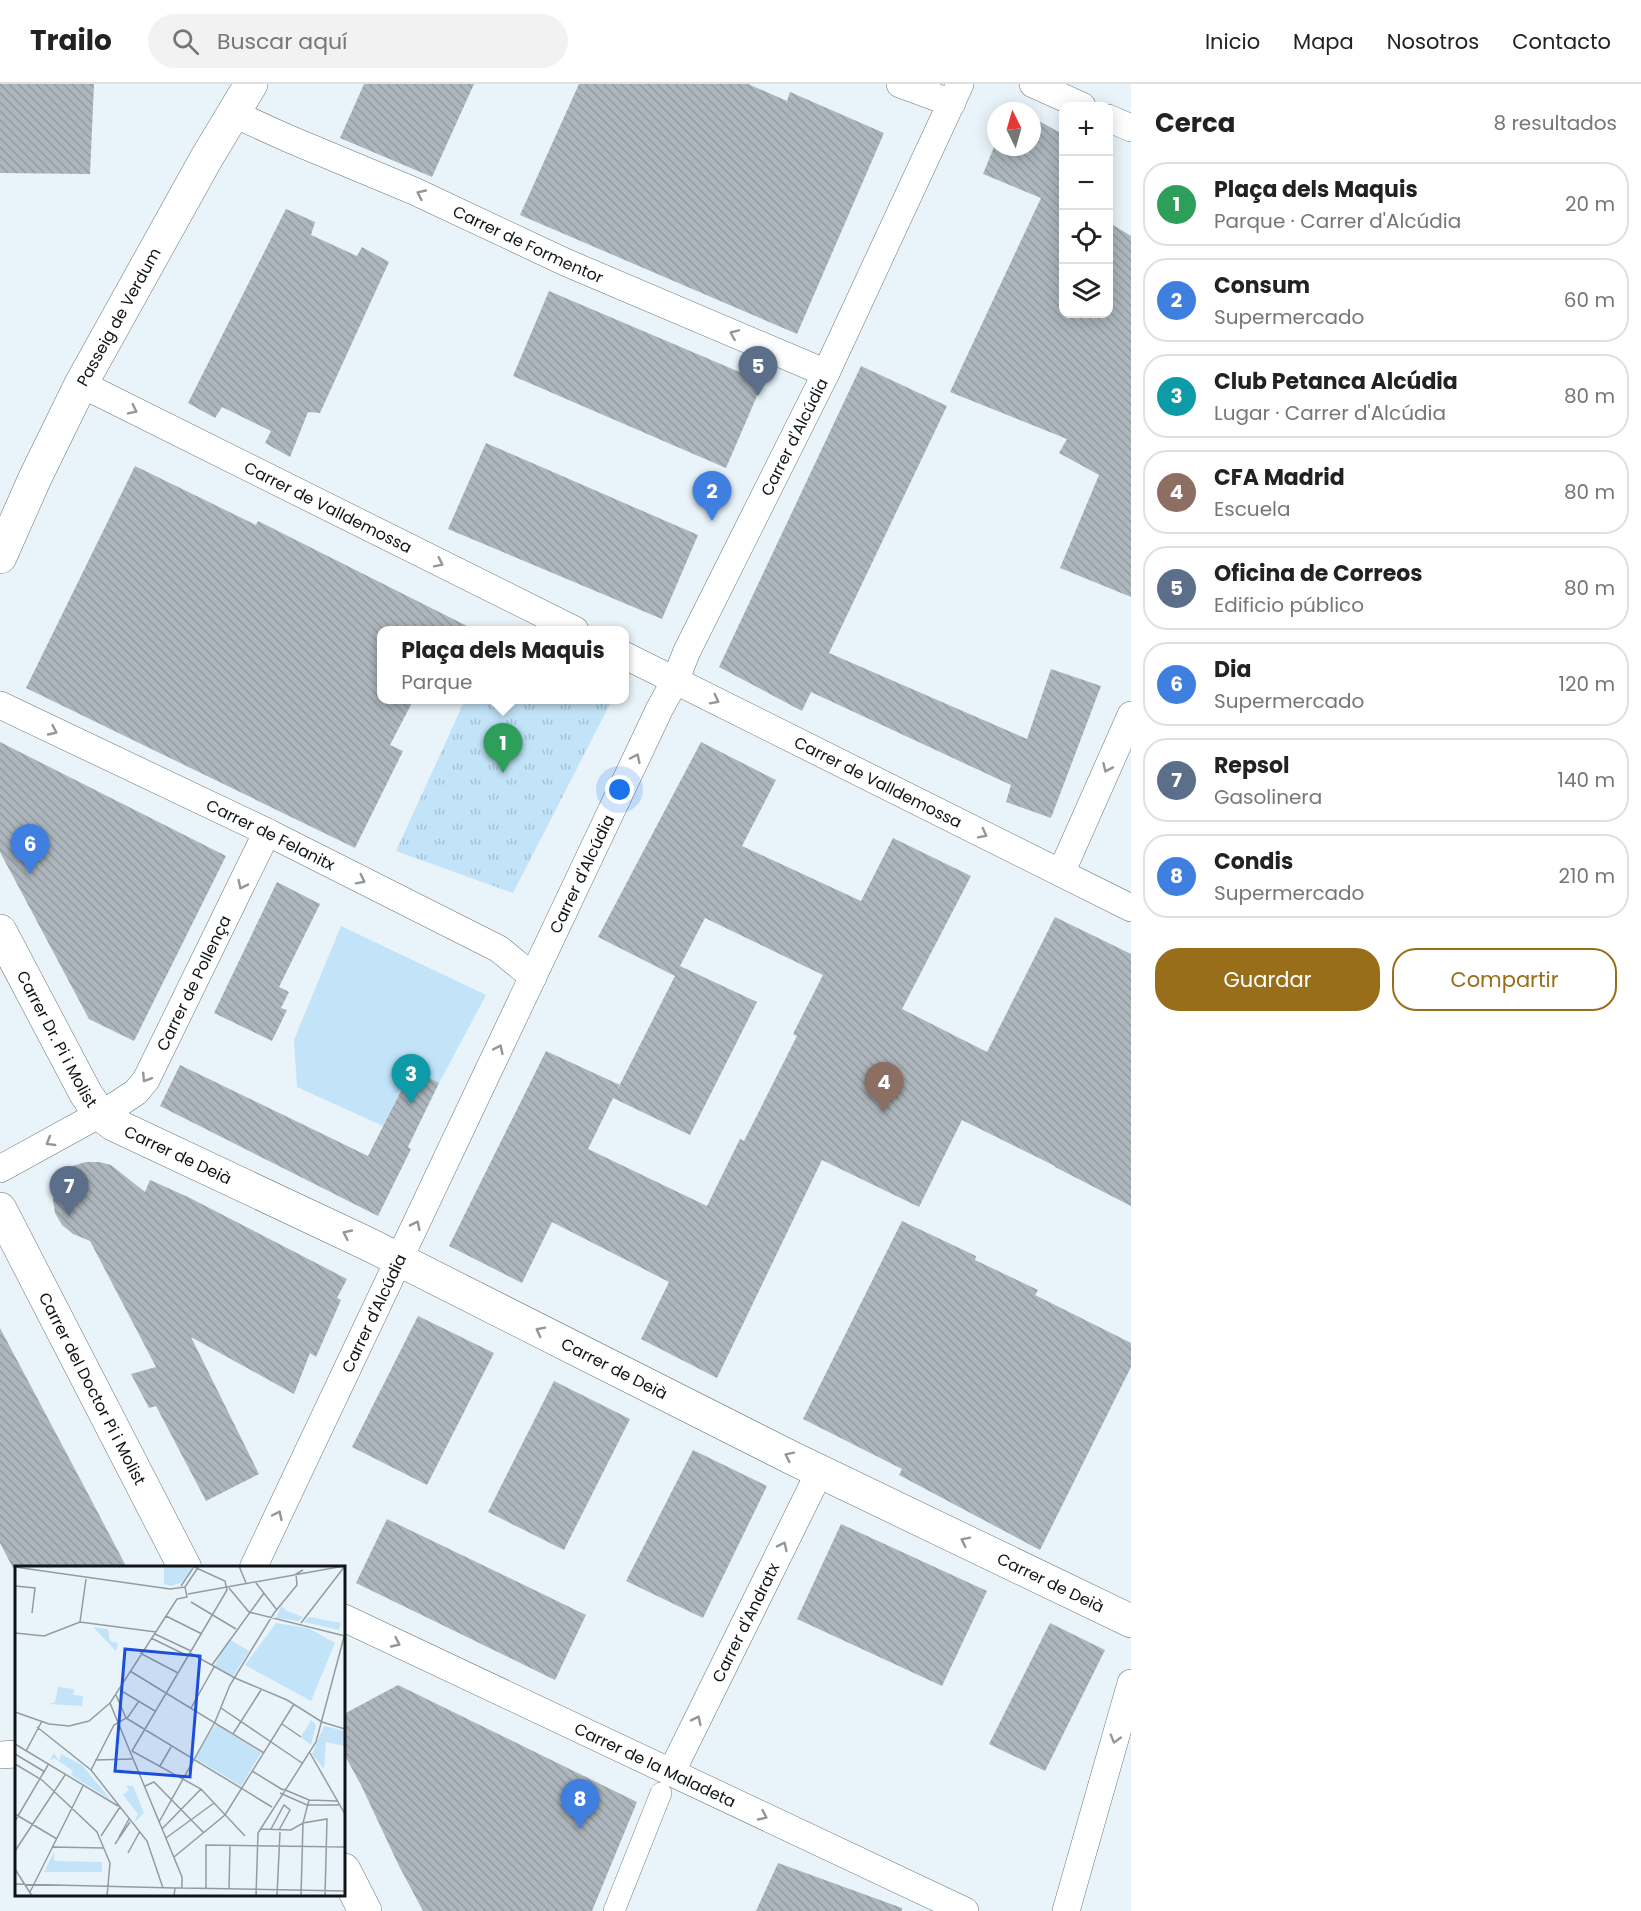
<!DOCTYPE html>
<html lang="es">
<head>
<meta charset="utf-8">
<style>
  body { margin:0; font-family:Poppins,sans-serif; background:#f2f2f2; color:#222 }
  .controls { position:absolute; right:18px; top:18px; display:grid; overflow:hidden; border-radius:12px; box-shadow:0 3px 15px #0003 }
  .controls button { width:54px; height:54px; display:grid; place-items:center; padding:0; border:0; border-bottom:2px solid #e0e0e0; background:#fff; color:#222; font:30px sans-serif }
  .compass { position:absolute; left:987px; top:18px; width:54px; height:54px; border-radius:50%; background:#fff; box-shadow:0 3px 15px #0003; rotate:355deg }
  .you { position:absolute; left:620px; top:706px; width:21px; height:21px; margin:-15px; border:4px solid #fff; border-radius:50%; background:#1a73e8; box-shadow:0 0 0 9px #1a73e833 }
  .badge { display:grid; place-items:center; width:39px; height:39px; border-radius:50%; background:#996e1b; color:#fff; font-size:20px; font-weight:700 }
  .pin { position:absolute; translate:-50% -50px; filter:drop-shadow(0 2px 3px #0008) }
  .pin::after { content:''; position:absolute; top:32px; width:21px; height:18px; background:inherit; clip-path:polygon(0 0,100% 0,50% 100%) }
  .popup { position:absolute; left:377px; top:542px; width:252px; height:78px; box-sizing:border-box; display:grid; place-content:center; border-radius:12px; background:#fff; filter:drop-shadow(0 2px 4px #0005); font-size:20px; white-space:nowrap; color:#767676 }
  .popup b { font-size:22px; color:#222 }
  .popup::after { content:''; position:absolute; left:50%; top:100%; margin-left:-12px; border:12px solid transparent; border-top-color:#fff }
  .list { margin:0; padding:0; list-style:none }
  h2 { display:flex; justify-content:space-between; align-items:center; height:78px; margin:0; padding:0 24px; font-size:26px }
  h2 small { font-size:20px; font-weight:400; color:#767676 }
  .list li { display:grid; grid-template-columns:39px 1fr auto; gap:18px; align-items:center; box-sizing:border-box; height:84px; margin:0 12px 12px; padding:0 12px; border:2px solid #e0e0e0; border-radius:24px }
  .list b { display:block; font-size:22px; white-space:nowrap }
  .list p { margin:0; font-size:20px; white-space:nowrap; color:#767676 }
  .list em { font-size:20px; font-style:normal; color:#767676 }
  .actions { display:flex; gap:12px; padding:18px 24px }
  .actions a { flex:1; padding:14px 0; border:2px solid #996e1b; border-radius:24px; text-align:center; font-size:21px; color:#996e1b }
  .actions .main { background:#996e1b; color:#fff }
  .icon { flex:none; width:33px; height:33px; fill:none; stroke:currentColor; stroke-width:2; stroke-linecap:round; stroke-linejoin:round }
  .map { position:relative; flex:none; width:1131px; height:1827px; overflow:hidden }
  header { display:flex; align-items:center; gap:36px; box-sizing:border-box; height:84px; padding:0 30px; background:#fff; border-bottom:2px solid #e0e0e0 }
  header strong { font-size:28px }
  nav { display:flex; gap:33px; margin-inline-start:auto; font-size:21px }
  .search { width:420px; height:54px; background:#f2f2f2; display:flex; align-items:center; gap:15px; box-sizing:border-box; padding:0 21px; border-radius:33px; color:#767676; font-size:22px }
  main { display:flex }
  aside { flex:1; background:#fff }
  .map>svg:first-child { display:block }
  .grass { fill:url(#grass-tufts) }
  .pitch { fill:#c2e3f8 }
  .building { fill:url(#building-back-hatch); fill-rule:evenodd }
  .lines { fill:none; stroke-linecap:round; stroke-linejoin:round }
  .pedestrian-casing { stroke:#6b757a; stroke-width:22 }
  .minor-casing { stroke:#6b757a; stroke-width:28 }
  .tertiary-casing { stroke:#6b757a; stroke-width:34 }
  .secondary-casing { stroke:#6b757a; stroke-width:34 }
  .pedestrian { stroke:#fff; stroke-width:21 }
  .minor { stroke:#fff; stroke-width:27 }
  .tertiary { stroke:#fff; stroke-width:33 }
  .secondary { stroke:#fff; stroke-width:33 }
  .oneway { stroke:#949697 }
  .labels { text-anchor:middle; stroke-width:4.5; stroke-linejoin:round; paint-order:stroke }
  .street-label { font-size:16px; fill:#111517; stroke:#fff }
  .inset-road { fill:none; stroke:#939b9f; stroke-width:1.5 }
  .view { fill:#1d4ed8; fill-opacity:0.15; stroke:#1d4ed8; stroke-width:3 }
  .inset-edge { fill:none; stroke:#111517; stroke-width:3 }
</style>
</head>
<body>
<header>
<strong>Trailo</strong>
<div class="search"><svg class="icon" aria-label="search" viewBox="0 0 24 24"><circle cx="10" cy="10" r="6"/><path d="M15 15l6 6"/></svg>Buscar aquí</div>
<nav><a>Inicio</a><a>Mapa</a><a>Nosotros</a><a>Contacto</a></nav>
</header>
<main>
<div class="map">
<svg width="1131" height="1827" viewBox="0 0 1131 1827">
  <defs>
    <pattern id="grass-tufts" width="24" height="20" patternUnits="userSpaceOnUse" patternTransform="scale(1.5)"><rect width="24" height="20" fill="#c2e3f8"/><path d="M3 7l-1-3M5 7V3M7 7l1-3M15 17l-1-3M17 17v-4M19 17l1-3" fill="none" stroke="#a6c2d4"/></pattern>
    <pattern id="building-back-hatch" width="6" height="6" patternUnits="userSpaceOnUse" patternTransform="scale(1.5)"><rect width="6" height="6" fill="#acb6bc"/><path d="M-1 5l2 2M0 0l6 6M5-1l2 2" fill="none" stroke="#939ca1"/></pattern>
  </defs>
  <rect width="100%" height="100%" fill="#e9f4fa"/>
  <!-- grass -->
  <path class="grass" d="M465 616H612L513 809 396 767Z"/>
  <!-- pitch -->
  <path class="pitch" d="M341 842 486 911 439 999 411 985 383 1042 297 1003 294 956Z"/>
  <!-- building -->
  <g class="building">
    <path d="M0 0H94L90 90 0 89Z"/>
    <path d="M364 0H474L432 93 340 54Z"/>
    <path d="M579 0H748L787 17 790 8 884 49 797 250 520 131Z"/>
    <path d="M1032 33 1064 51V230H1108V138L1131 152V513L1060 484 1099 391 1059 369 1067 355 950 308 1041 114 983 90 996 58V63H1032Z"/>
    <path d="M286 125 315 138 311 151 357 172 362 163 389 178 320 329 308 328 290 373 265 359 271 347 222 323 215 334 188 319Z"/>
    <path d="M549 207 763 298 726 384 513 292Z"/>
    <path d="M861 282 947 322 829 569 1027 655 1051 585 1101 602 1051 734 1006 718 1011 701 811 608 802 627 719 583Z"/>
    <path d="M486 359 698 451 662 535 448 445Z"/>
    <path d="M135 382 256 441 258 437 475 546H381V615H414L390 661 403 667 355 764 26 604Z"/>
    <path d="M0 658 226 772 134 957 89 935 0 768Z"/>
    <path d="M701 658 776 696 742 762 861 817 893 754 971 792 902 925 987 968 1055 833 1131 870V1122L1055 1083V1082L962 1036 919 1123 822 1076 717 1294 641 1255 669 1198 552 1138 522 1199 449 1162 546 967 620 1001 613 1014 675 892 598 853ZM705 834 823 891 793 950 797 952 744 1057 740 1055 707 1122 588 1065 613 1014 690 1051 757 918 680 882Z"/>
    <path d="M277 798 320 820 279 903 289 908 281 924 287 926 272 957 214 929Z"/>
    <path d="M180 981 368 1072 412 985 439 999 408 1063 411 1065 378 1132 160 1022Z"/>
    <path d="M85 1078H99L111 1081 145 1108 150 1096 188 1113 347 1195 337 1214 341 1216 316 1273 310 1269 294 1310 191 1253 259 1390 206 1417 156 1322 149 1324 131 1290 156 1283 90 1157 73 1150 62 1141 55 1129 53 1116 56 1102 63 1090 73 1082Z"/>
    <path d="M902 1137 976 1172 975 1176 1038 1206 1035 1211 1131 1259V1283L1040 1466 899 1391 902 1385 803 1335Z"/>
    <path d="M418 1232 494 1269 427 1401 352 1363Z"/>
    <path d="M0 1244 86 1406 127 1484H13L0 1459Z"/>
    <path d="M554 1297 630 1335 564 1466 488 1428Z"/>
    <path d="M693 1366 767 1402 703 1534 626 1497Z"/>
    <path d="M387 1435 586 1531 555 1596 356 1499Z"/>
    <path d="M841 1440 987 1507 942 1602 797 1535Z"/>
    <path d="M1050 1539 1105 1566 1045 1687 989 1660Z"/>
    <path d="M398 1601 637 1718 592 1827H423L399 1782 361 1701 344 1670V1630Z"/>
    <path d="M778 1779 902 1824V1827H756Z"/>
  </g>
  <g class="lines">
    <defs>
      <path id="pedestrian" d="M614 1827 661 1709"/>
      <g id="minor">
        <path d="M900 0 952 19"/>
        <path d="M1033 0 1082 22"/>
        <path id="s1" d="M232 29 287 54 414 107 565 178 826 289"/>
        <path d="M1108 34 1131 44"/>
        <path id="s2" d="M81 300 575 546"/>
        <path id="s3" d="M624 571 1131 824"/>
        <path id="s4" d="M0 621 267 748 499 865 533 893"/>
        <path d="M1061 789 1131 631"/>
        <path id="s5" d="M0 1085 118 1020 136 1008 146 996 267 748"/>
        <path id="s6" d="M253 1484 660 624 675 597 687 567 826 289 960 0"/>
        <path id="s7" d="M344 1534 965 1827"/>
        <path d="M0 1671 16 1670"/>
        <path id="s8" d="M671 1689 820 1387"/>
        <path d="M1066 1827 1131 1599"/>
      </g>
      <g id="tertiary">
        <path id="s9" d="M0 847 86 1010 99 1029 113 1040 370 1161 792 1374 1131 1537"/>
      </g>
      <g id="secondary">
        <path id="s10" d="M0 473 35 394 81 300 206 75 251 0"/>
        <path id="s11" d="M0 1125 185 1484"/>
        <path d="M344 1786 365 1827"/>
      </g>
    </defs>
    <!-- pedestrian casing -->
    <use href="#pedestrian" class="pedestrian-casing"/>
    <!-- minor casing -->
    <use href="#minor" class="minor-casing"/>
    <!-- tertiary casing -->
    <use href="#tertiary" class="tertiary-casing"/>
    <!-- secondary casing -->
    <use href="#secondary" class="secondary-casing"/>
    <!-- pedestrian -->
    <use href="#pedestrian" class="pedestrian"/>
    <!-- minor -->
    <use href="#minor" class="minor"/>
    <!-- tertiary -->
    <use href="#tertiary" class="tertiary"/>
    <!-- secondary -->
    <use href="#secondary" class="secondary"/>
  </g>
  <!-- one-way arrows -->
  <defs><path id="oneway-chevron" d="M-2-3.5L2.5 0L-2 3.5" fill="none" stroke-width="1.6" stroke-linecap="round" stroke-linejoin="round" transform="scale(1.5)"/></defs>
  <g class="oneway">
    <use href="#oneway-chevron" transform="translate(421 110) rotate(-155)"/>
    <use href="#oneway-chevron" transform="translate(734 250) rotate(-157)"/>
    <use href="#oneway-chevron" transform="translate(133 326) rotate(26)"/>
    <use href="#oneway-chevron" transform="translate(439 479) rotate(26)"/>
    <use href="#oneway-chevron" transform="translate(715 616) rotate(27)"/>
    <use href="#oneway-chevron" transform="translate(53 647) rotate(25)"/>
    <use href="#oneway-chevron" transform="translate(636 674) rotate(-65)"/>
    <use href="#oneway-chevron" transform="translate(1107 684) rotate(114)"/>
    <use href="#oneway-chevron" transform="translate(983 750) rotate(27)"/>
    <use href="#oneway-chevron" transform="translate(361 796) rotate(27)"/>
    <use href="#oneway-chevron" transform="translate(242 801) rotate(116)"/>
    <use href="#oneway-chevron" transform="translate(499 965) rotate(-65)"/>
    <use href="#oneway-chevron" transform="translate(146 994) rotate(122)"/>
    <use href="#oneway-chevron" transform="translate(50 1058) rotate(150)"/>
    <use href="#oneway-chevron" transform="translate(416 1141) rotate(-64)"/>
    <use href="#oneway-chevron" transform="translate(347 1150) rotate(-155)"/>
    <use href="#oneway-chevron" transform="translate(540 1247) rotate(-153)"/>
    <use href="#oneway-chevron" transform="translate(789 1372) rotate(-154)"/>
    <use href="#oneway-chevron" transform="translate(278 1431) rotate(-65)"/>
    <use href="#oneway-chevron" transform="translate(965 1457) rotate(-154)"/>
    <use href="#oneway-chevron" transform="translate(783 1462) rotate(-64)"/>
    <use href="#oneway-chevron" transform="translate(396 1559) rotate(25)"/>
    <use href="#oneway-chevron" transform="translate(697 1636) rotate(-64)"/>
    <use href="#oneway-chevron" transform="translate(1115 1655) rotate(106)"/>
    <use href="#oneway-chevron" transform="translate(763 1732) rotate(25)"/>
  </g>
  <g class="labels">
    <!-- street labels -->
    <g class="street-label">
      <text dy="6" stroke="none"><textPath href="#s1" startOffset="324">Carrer de Formentor</textPath></text>
      <text dy="6" stroke="none"><textPath href="#s10" startOffset="268">Passeig de Verdum</textPath></text>
      <text dy="6" stroke="none"><textPath href="#s6" startOffset="1254">Carrer d'Alcúdia</textPath></text>
      <text dy="6" stroke="none"><textPath href="#s2" startOffset="276">Carrer de Valldemossa</textPath></text>
      <text dy="6" stroke="none"><textPath href="#s3" startOffset="284">Carrer de Valldemossa</textPath></text>
      <text dy="6" stroke="none"><textPath href="#s4" startOffset="300">Carrer de Felanitx</textPath></text>
      <text dy="6" stroke="none"><textPath href="#s6" startOffset="768">Carrer d'Alcúdia</textPath></text>
      <text dy="6" stroke="none"><textPath href="#s5" startOffset="280">Carrer de Pollença</textPath></text>
      <text dy="6" stroke="none"><textPath href="#s9" startOffset="122">Carrer Dr. Pi i Molist</textPath></text>
      <text dy="6" stroke="none"><textPath href="#s9" startOffset="297">Carrer de Deià</textPath></text>
      <text dy="6" stroke="none"><textPath href="#s6" startOffset="282">Carrer d'Alcúdia</textPath></text>
      <text dy="6" stroke="none"><textPath href="#s9" startOffset="783">Carrer de Deià</textPath></text>
      <text dy="6" stroke="none"><textPath href="#s11" startOffset="202">Carrer del Doctor Pi i Molist</textPath></text>
      <text dy="6" stroke="none"><textPath href="#s9" startOffset="1269">Carrer de Deià</textPath></text>
      <text dy="6" stroke="none"><textPath href="#s8" startOffset="168">Carrer d'Andratx</textPath></text>
      <text dy="6" stroke="none"><textPath href="#s7" startOffset="344">Carrer de la Maladeta</textPath></text>
    </g>
  </g>
  <!-- overview -->
  <g transform="translate(15 1482)">
    <rect width="330" height="330" fill="#e9f4fa"/>
    <path d="M266 40 272 45 288 51 284 55 261 52ZM294 51 326 57 324 64 289 56ZM78 61 93 63 95 75 103 77 101 85ZM43 121 59 123 58 129 68 130 67 140 34 138 40 136ZM296 154 301 159 296 179 286 171ZM201 158 246 187 226 220 180 192ZM309 160 330 165V180L311 176 309 203 297 188ZM39 187 44 195 46 188 67 199 96 234 56 209 58 205 39 192 35 194ZM111 220H118L129 247 119 257 123 248 108 229 114 224ZM39 286V295L87 296V306H29Z" fill="#c2e3f8"/>
    <path d="M261 57 293 62 320 77 296 135 230 99Z" fill="#c2e3f8"/>
    <path d="M149 0H175L176 3 167 16 157 20 149 18Z" fill="#c2e3f8"/>
    <path d="M214 73 234 85 218 110 199 100Z" fill="#c2e3f8"/>
    <path class="inset-road" d="M224 0 231 17M0 1 155 23 170 21 172 31 162 33M241 17 262 44M0 20 20 22 17 47M166 20 178 2M170 21 184 0M214 22 234 46 330 70M173 28 329 0M162 33 95 137 167 311V322M176 36 221 63M151 50 187 68M65 56 71 13M286 57 330 0M0 67 29 70 65 56 141 66M140 68 176 85M136 72 173 90M125 87 163 107M175 87 220 112 272 134 307 156 330 163M197 99 249 27M115 105 249 187M105 124 140 145M101 129 111 152M176 142 199 101M206 142 287 197M0 146 34 158 54 160 74 155 95 137M111 152 257 241M267 158 286 171M22 161 76 204 132 275 148 322M218 168 246 124M0 178 103 240M11 185 27 155M117 185 212 24 210 15 177 0M117 185 186 223 230 270M295 187 330 248M0 188 30 206M80 194 117 193M0 198 27 214 82 266 95 297 92 330M145 200 156 181M76 204 99 159 113 151 124 135M237 205 268 224M130 220 139 216 189 267M268 223 294 234 322 235M265 227 292 239H324M0 248 42 273M0 255 33 199M144 256 200 156 215 119 259 47 282 19 281 8 288 4M147 263 186 223M246 263 276 264 288 257 312 253 310 330M256 263 269 239 275 244 264 264M86 270 105 241M104 271 114 253M151 272 199 237M100 278 115 256M37 281 89 282M0 285 50 209M113 287 125 265M159 291 210 249 279 138M0 303 17 330M0 318 160 322M214 322 215 279M191 323V279L330 281M15 326 68 220M159 330 160 322H167L330 325M241 330 243 267 301 176 330 67M262 330 265 266M286 330 288 257 294 234"/>
    <path class="view" d="M110 83 185 90 175 211 100 205Z"/>
    <rect width="330" height="330" class="inset-edge"/>
  </g>
</svg>
<div class="controls">
<button>+</button>
<button>−</button>
<button><svg class="icon" aria-label="locate" viewBox="0 0 24 24"><circle cx="12" cy="12" r="6"/><path d="M12 2v4M12 18v4M2 12h4M18 12h4"/></svg></button>
<button><svg class="icon" aria-label="layers" viewBox="0 0 24 24"><path d="M12 4l9 5-9 5-9-5zM3 14l9 5 9-5"/></svg></button>
</div>
<svg class="compass" viewBox="-18 -18 36 36"><path d="M0-13l5 13h-10z" fill="#e53935"/><path d="M0 13l5-13h-10z" fill="#767676"/></svg>
<div class="you"></div>
<div class="pin badge" style="left:503px;top:689px;background:#2e9e5b">1</div>
<div class="popup"><b>Plaça dels Maquis</b>Parque</div>
<div class="pin badge" style="left:712px;top:437px;background:#3f7fe0">2</div>
<div class="pin badge" style="left:411px;top:1020px;background:#0f9aa8">3</div>
<div class="pin badge" style="left:884px;top:1028px;background:#8d6e63">4</div>
<div class="pin badge" style="left:758px;top:312px;background:#5c6f8a">5</div>
<div class="pin badge" style="left:30px;top:790px;background:#3f7fe0">6</div>
<div class="pin badge" style="left:69px;top:1132px;background:#5c6f8a">7</div>
<div class="pin badge" style="left:580px;top:1745px;background:#3f7fe0">8</div>
</div>
<aside>
<h2>Cerca<small>8 resultados</small></h2>
<ul class="list">
<li><span class="badge" style="background:#2e9e5b">1</span><div><b>Plaça dels Maquis</b><p>Parque · Carrer d'Alcúdia</p></div><em>20 m</em></li>
<li><span class="badge" style="background:#3f7fe0">2</span><div><b>Consum</b><p>Supermercado</p></div><em>60 m</em></li>
<li><span class="badge" style="background:#0f9aa8">3</span><div><b>Club Petanca Alcúdia</b><p>Lugar · Carrer d'Alcúdia</p></div><em>80 m</em></li>
<li><span class="badge" style="background:#8d6e63">4</span><div><b>CFA Madrid</b><p>Escuela</p></div><em>80 m</em></li>
<li><span class="badge" style="background:#5c6f8a">5</span><div><b>Oficina de Correos</b><p>Edificio público</p></div><em>80 m</em></li>
<li><span class="badge" style="background:#3f7fe0">6</span><div><b>Dia</b><p>Supermercado</p></div><em>120 m</em></li>
<li><span class="badge" style="background:#5c6f8a">7</span><div><b>Repsol</b><p>Gasolinera</p></div><em>140 m</em></li>
<li><span class="badge" style="background:#3f7fe0">8</span><div><b>Condis</b><p>Supermercado</p></div><em>210 m</em></li>
</ul>
<div class="actions"><a class="main">Guardar</a><a>Compartir</a></div>
</aside>
</main>
</body>
</html>
